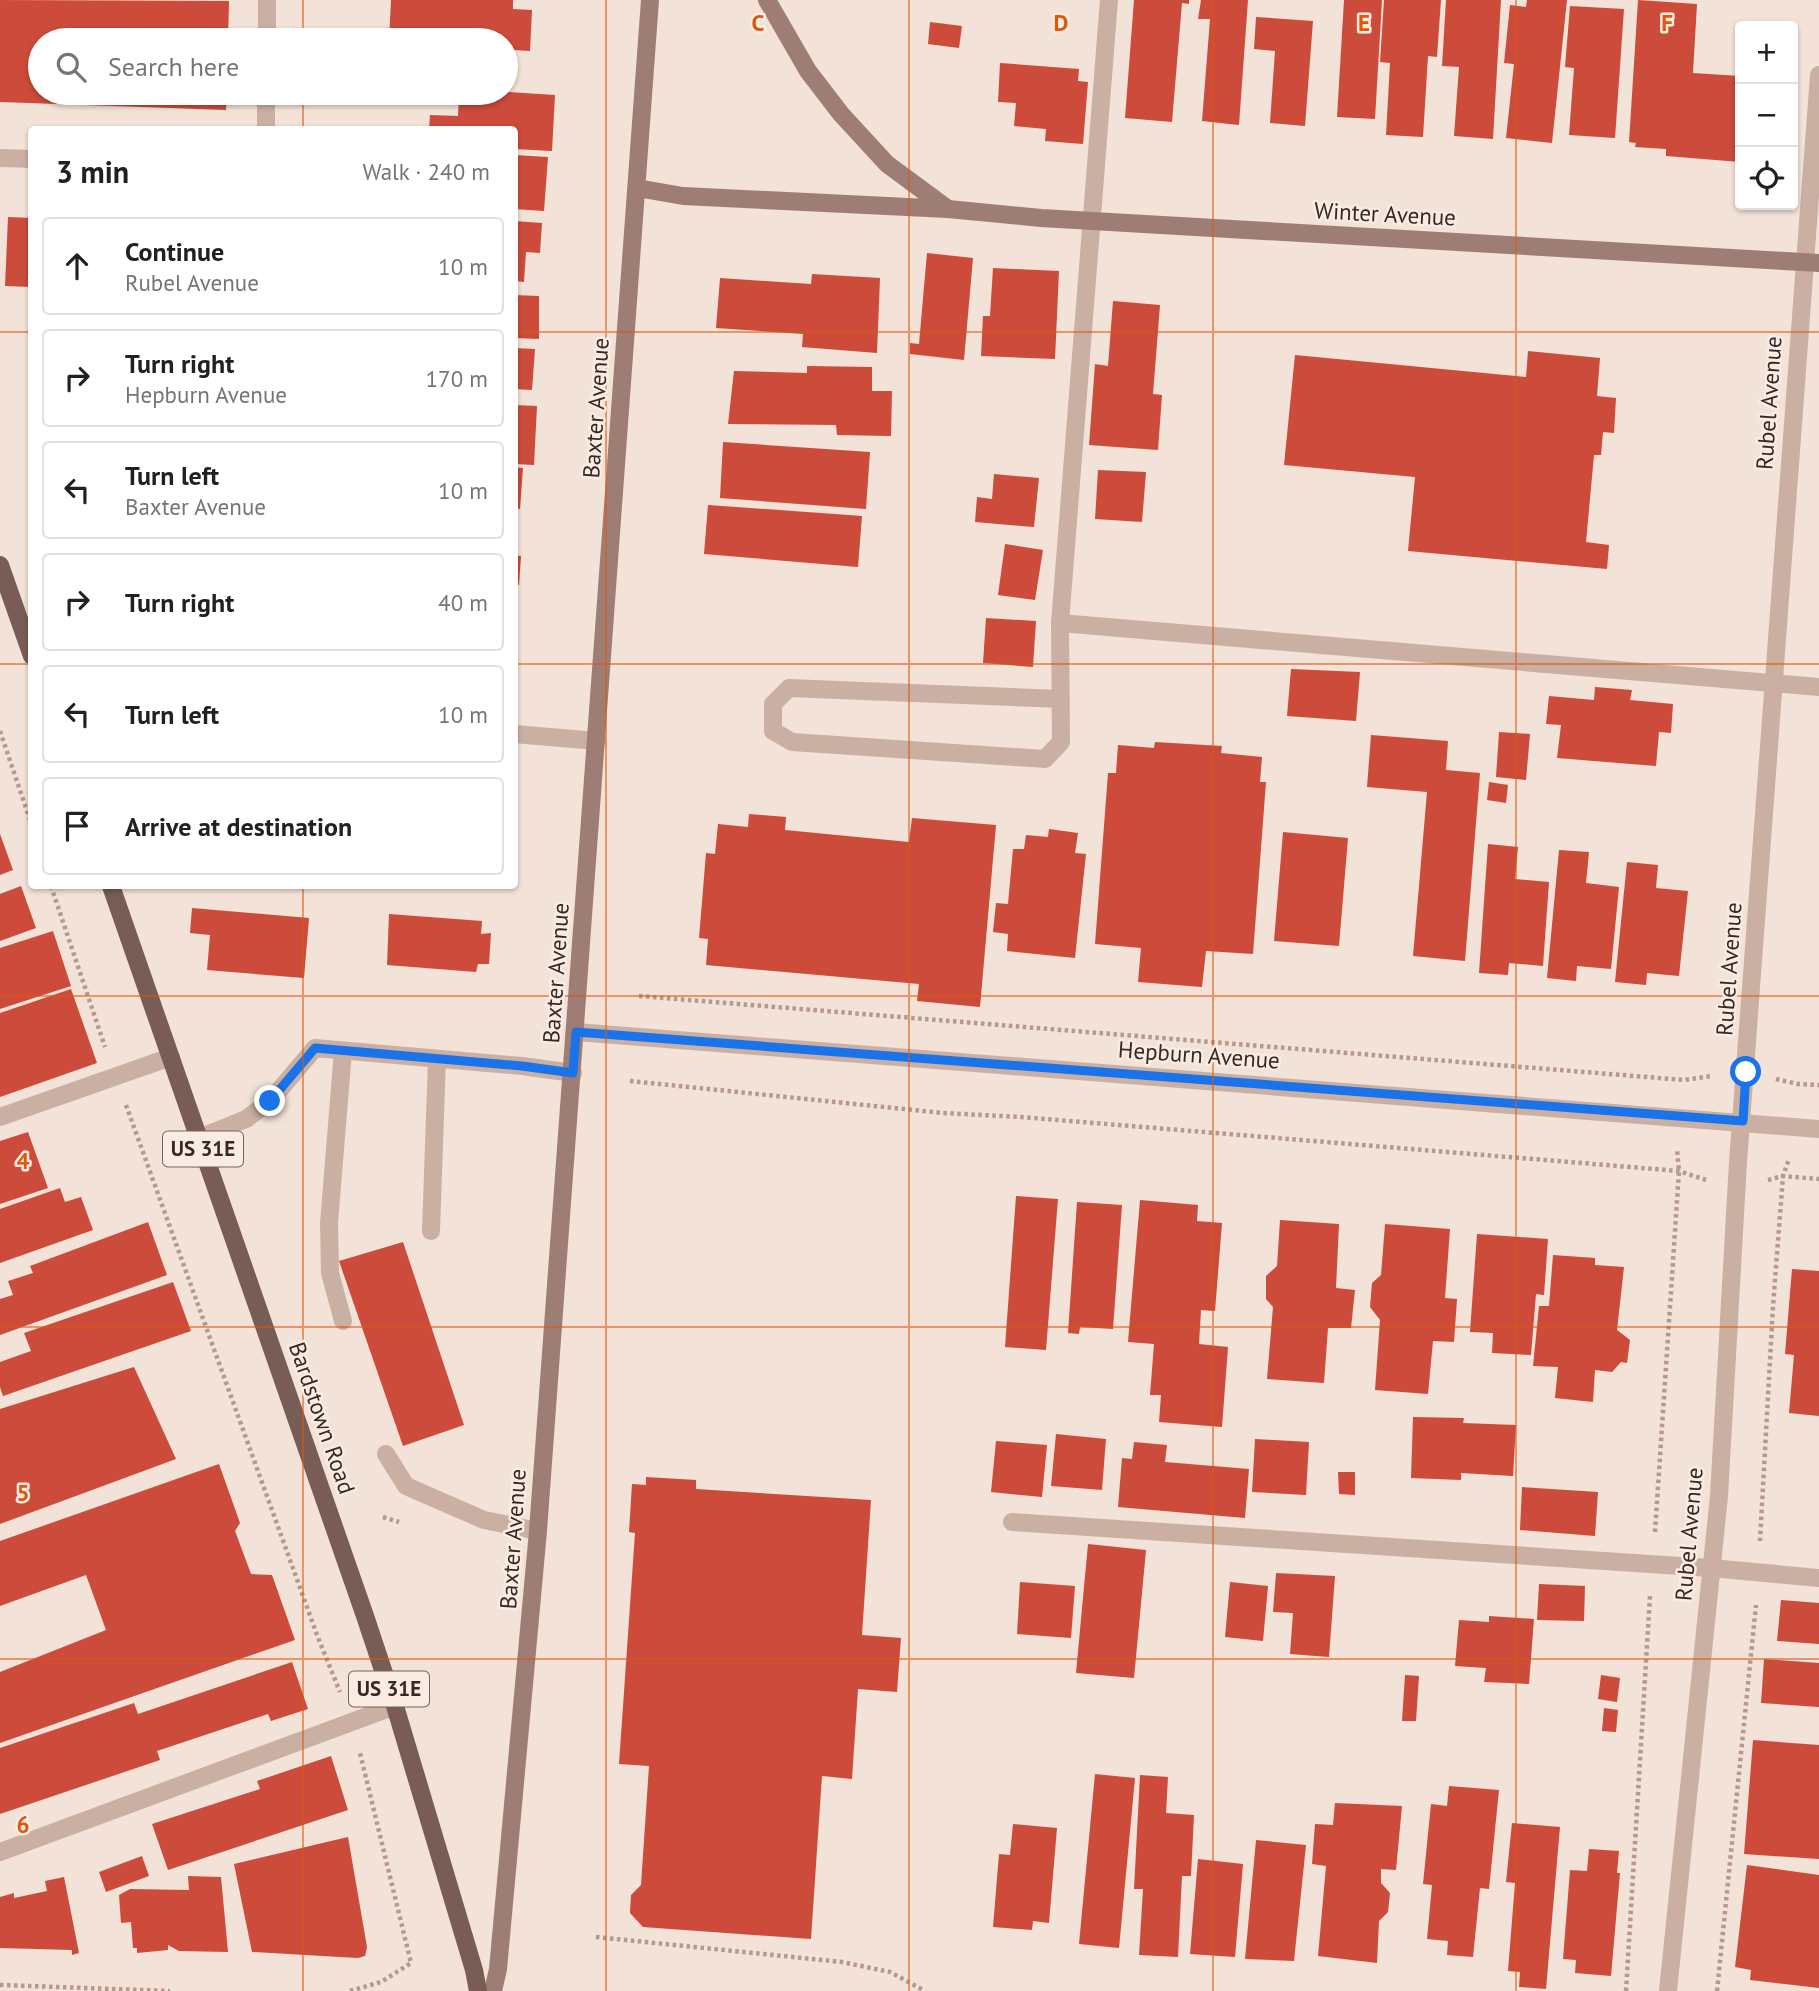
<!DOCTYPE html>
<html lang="en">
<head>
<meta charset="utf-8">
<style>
  body { margin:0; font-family:"PT Sans",sans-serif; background:#f2f2f2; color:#202124 }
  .controls { position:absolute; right:21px; top:21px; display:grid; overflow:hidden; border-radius:7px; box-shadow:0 2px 5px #0004 }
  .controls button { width:63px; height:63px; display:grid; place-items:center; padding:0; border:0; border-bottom:2px solid #e0e0e0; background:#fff; color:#202124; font:35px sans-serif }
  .stop { position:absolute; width:21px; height:21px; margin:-16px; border:5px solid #1a73e8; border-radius:50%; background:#fff }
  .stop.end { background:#1a73e8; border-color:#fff; box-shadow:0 2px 7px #0008 }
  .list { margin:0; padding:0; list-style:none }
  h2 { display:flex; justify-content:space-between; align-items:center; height:91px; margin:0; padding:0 28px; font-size:30px }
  h2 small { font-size:23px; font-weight:400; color:#757577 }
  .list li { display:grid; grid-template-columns:46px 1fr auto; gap:21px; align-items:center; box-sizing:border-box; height:98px; margin:0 14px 14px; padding:0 14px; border:2px solid #e0e0e0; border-radius:7px }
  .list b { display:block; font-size:26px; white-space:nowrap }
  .list p { margin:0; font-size:23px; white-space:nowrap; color:#757577 }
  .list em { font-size:23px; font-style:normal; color:#757577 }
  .icon { flex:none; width:38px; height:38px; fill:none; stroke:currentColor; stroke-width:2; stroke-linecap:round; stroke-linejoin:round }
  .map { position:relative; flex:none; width:1819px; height:1991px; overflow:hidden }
  .search { position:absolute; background:#fff; box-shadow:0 2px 5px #0004; left:28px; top:28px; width:490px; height:77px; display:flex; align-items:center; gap:18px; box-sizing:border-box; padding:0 24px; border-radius:38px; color:#757577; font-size:26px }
  .panel { position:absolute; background:#fff; box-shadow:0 2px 5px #0004; left:28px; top:126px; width:490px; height:763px; border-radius:7px }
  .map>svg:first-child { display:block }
  .building { fill:#cc4b3a }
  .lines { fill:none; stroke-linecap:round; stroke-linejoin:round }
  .path { stroke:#b6998c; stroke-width:4.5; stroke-dasharray:3.5 3.5; stroke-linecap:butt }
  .service { stroke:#cab0a2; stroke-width:18 }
  .minor { stroke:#cab0a2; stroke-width:18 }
  .secondary { stroke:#9e7e74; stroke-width:18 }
  .primary { stroke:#785c55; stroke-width:18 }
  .route { stroke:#1a73e8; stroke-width:9 }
  .grid { fill:none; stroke:#df570d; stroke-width:2; stroke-opacity:0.55 }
  .labels { text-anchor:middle; stroke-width:5; stroke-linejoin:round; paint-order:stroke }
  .shield { fill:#faece3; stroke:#70635e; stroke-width:2 }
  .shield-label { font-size:21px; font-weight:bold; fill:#352825 }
  .street-label { font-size:23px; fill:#352825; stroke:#faece3 }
  .grid-label { font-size:23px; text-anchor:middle; font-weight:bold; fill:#df570d; stroke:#faece3; stroke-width:5; stroke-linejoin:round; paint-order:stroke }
</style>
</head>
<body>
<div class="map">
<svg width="1819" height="1991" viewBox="0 0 1819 1991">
  <rect width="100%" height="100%" fill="#f2e2d7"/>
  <!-- building -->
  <g class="building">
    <path d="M0 0 229 1 228 40H40V93H227L226 110 0 102Z"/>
    <path d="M391 0H513V9L532 10 530 51 513 50 511 72H506V40H389Z"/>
    <path d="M1134 0H1189V4L1182 3 1172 122 1125 118Z"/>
    <path d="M1201 0H1248L1239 125 1202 121 1210 19H1198Z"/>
    <path d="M1344 0H1382L1375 119 1337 117Z"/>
    <path d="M1384 0H1441L1437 57 1428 56 1423 137 1386 135 1390 63 1380 62Z"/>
    <path d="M1446 0H1501L1493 139 1454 136 1459 67 1442 66Z"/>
    <path d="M1527 0H1567L1552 143 1506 138 1514 64 1504 63 1510 5 1526 7Z"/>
    <path d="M1638 0 1697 4 1693 73 1740 76V162L1666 156V149L1635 147 1636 143 1629 142Z"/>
    <path d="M1570 6 1624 9 1615 138 1569 135 1574 68 1565 67Z"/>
    <path d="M1256 17 1313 21 1305 126 1270 123 1275 51 1254 49Z"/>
    <path d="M930 22 962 26 959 48 928 44Z"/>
    <path d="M1000 63 1079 69 1078 81 1088 82 1083 144 1045 141 1046 129 1014 126 1016 103 998 102Z"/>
    <path d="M506 92 555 95 552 151 514 149V130H429L430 115 458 116 459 93Z"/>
    <path d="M514 155 548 157 544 211 514 209Z"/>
    <path d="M8 217 32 218V287L5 286Z"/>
    <path d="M514 221 542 223 540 253 526 252 524 282 514 281Z"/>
    <path d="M927 253 973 258 964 360 910 354V343L919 344Z"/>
    <path d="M993 268 1059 271 1055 359 981 356 983 316H990Z"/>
    <path d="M812 274 880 278 877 353 802 347 803 334 716 328 720 278 811 284Z"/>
    <path d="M514 295 539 296V339L514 338Z"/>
    <path d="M1113 301 1160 305 1153 394 1162 395 1158 450 1089 445 1095 364 1108 366Z"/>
    <path d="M514 348 535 349 532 390 514 389Z"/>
    <path d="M1528 351 1600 358 1597 396 1616 398 1614 433 1603 432 1601 455H1594L1586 542 1609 545 1607 569 1408 551 1415 477 1284 465 1295 355 1526 377Z"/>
    <path d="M807 366 872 367V391H892L891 436 837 435 836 425 728 424 734 371 807 373Z"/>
    <path d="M514 405 537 406 534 465 514 464Z"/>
    <path d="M723 442 870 452 866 509 720 498Z"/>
    <path d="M514 467 523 468 520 509 514 508Z"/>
    <path d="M1098 470 1146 472 1142 522 1095 519Z"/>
    <path d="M994 474 1039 478 1034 527 975 522 977 497 992 499Z"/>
    <path d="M708 505 862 516 858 567 704 554Z"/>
    <path d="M1005 544 1043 550 1035 600 998 595Z"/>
    <path d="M514 555 521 556 519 585 514 584Z"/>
    <path d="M514 592H518L517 637H514Z"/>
    <path d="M986 618 1036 621 1033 667 983 663Z"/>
    <path d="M1291 669 1360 672 1356 721 1287 716Z"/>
    <path d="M1595 687 1632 690 1630 700 1673 704 1671 733 1659 732 1656 766 1557 758 1561 725 1546 724 1549 696 1594 700Z"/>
    <path d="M1499 732 1530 734 1526 780 1496 777Z"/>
    <path d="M1371 735 1448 741 1446 770 1480 773 1465 961 1413 956 1427 792 1367 787Z"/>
    <path d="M1155 742 1222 746 1221 753 1262 757 1260 782H1266L1253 954 1206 951 1202 987 1138 982 1141 948 1095 944 1108 773H1116L1118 745 1154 748Z"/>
    <path d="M1489 782 1508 785 1506 803 1487 800Z"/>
    <path d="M749 814 786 817 785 830 909 842 912 818 996 825 980 1007 917 1001 919 984 706 965 708 939 699 938 706 853 715 854 718 824 748 827Z"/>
    <path d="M1049 829 1078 833 1075 853 1086 854 1075 958 1007 951 1008 934 993 932 996 903 1008 904 1013 849H1024L1026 835 1048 837Z"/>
    <path d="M1283 832 1348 838 1339 946 1274 941Z"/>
    <path d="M0 834 13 870 0 875Z"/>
    <path d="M1488 844 1518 847 1515 879 1549 882 1543 966 1509 963 1508 975 1479 973Z"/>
    <path d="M1559 850 1589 852 1586 883 1619 887 1611 969 1577 966 1576 981 1547 978Z"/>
    <path d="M1627 862 1658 865 1656 888 1688 891 1679 976 1647 973 1646 985 1615 982Z"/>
    <path d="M21 886 36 928 0 941V894Z"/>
    <path d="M192 908 309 918 304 978 207 970 210 935 190 933Z"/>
    <path d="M389 914 482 921 481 934 491 933 489 964H478L476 972 387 965Z"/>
    <path d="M53 931 71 986 0 1009V948Z"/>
    <path d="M71 989 97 1063 0 1097V1013Z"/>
    <path d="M28 1132 48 1188 0 1204V1141Z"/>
    <path d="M60 1188 65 1202 81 1197 93 1230 0 1263V1209Z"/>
    <path d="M1016 1196 1058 1199 1046 1350 1005 1347Z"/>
    <path d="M1140 1200 1198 1205 1197 1221 1222 1223 1215 1311 1201 1310 1199 1344 1228 1347 1222 1427 1159 1422 1161 1395H1150L1154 1344 1128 1342Z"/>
    <path d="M1077 1202 1122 1205 1113 1329 1080 1327 1079 1334 1068 1333Z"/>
    <path d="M1280 1220 1339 1224 1336 1288 1355 1290 1351 1328H1328L1324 1383 1267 1379 1273 1307 1266 1299V1276L1277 1266Z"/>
    <path d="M148 1222 167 1275 0 1335V1299L13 1295 8 1281 33 1273 30 1266Z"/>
    <path d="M1385 1224 1450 1229 1445 1298 1457 1299 1454 1342 1433 1341 1428 1394 1375 1390 1380 1320 1370 1307 1372 1283 1381 1275Z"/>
    <path d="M1477 1234 1548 1239 1544 1295 1536 1294 1531 1355 1492 1353 1493 1333 1470 1332Z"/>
    <path d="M403 1242 464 1425 403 1446 339 1261Z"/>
    <path d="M1553 1255 1595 1258V1265L1624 1267 1617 1330 1630 1340 1627 1363 1621 1362 1612 1372 1595 1370 1593 1402 1555 1398 1558 1367 1533 1366 1539 1306H1549Z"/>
    <path d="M1792 1269 1819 1271V1416L1789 1413 1794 1355 1785 1354Z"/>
    <path d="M173 1282 191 1331 3 1396 0 1387V1362L31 1351 24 1333Z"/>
    <path d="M134 1367 176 1459 0 1524V1409Z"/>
    <path d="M1413 1417 1464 1418 1463 1423 1516 1425 1513 1476 1461 1473V1480L1411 1478Z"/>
    <path d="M1056 1434 1106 1439 1102 1490 1051 1486Z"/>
    <path d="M1255 1439 1309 1442 1306 1495 1252 1492Z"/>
    <path d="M996 1441 1047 1445 1042 1497 991 1492Z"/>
    <path d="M1134 1442 1167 1445 1165 1462 1249 1469 1245 1518 1118 1507 1122 1458 1132 1459Z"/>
    <path d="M219 1464 240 1523 235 1531 251 1574 272 1575 295 1640 0 1743V1672L106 1630 86 1575 0 1606V1541Z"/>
    <path d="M1338 1472H1355V1495L1339 1494Z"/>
    <path d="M646 1477 696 1480V1489L871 1500 862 1635 901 1638 897 1692 858 1689 852 1779 822 1776 811 1939 643 1927 630 1913 631 1895 641 1885 649 1766 619 1764 635 1533 629 1532 632 1484 646 1485Z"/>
    <path d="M1522 1487 1598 1492 1595 1536 1520 1530Z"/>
    <path d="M1088 1544 1146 1550 1134 1678 1076 1673Z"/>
    <path d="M1276 1573 1335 1576 1329 1657 1290 1654 1293 1613 1273 1612Z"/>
    <path d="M1020 1582 1075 1586 1071 1638 1017 1634Z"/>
    <path d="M1230 1582 1268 1586 1263 1641 1225 1637Z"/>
    <path d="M1539 1584 1585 1586 1584 1621 1537 1620Z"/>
    <path d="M1781 1600 1819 1603V1644L1777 1641Z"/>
    <path d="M1489 1616 1534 1619 1529 1684 1484 1682 1486 1668 1455 1666 1459 1620 1489 1622Z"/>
    <path d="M1764 1659 1819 1663V1707L1761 1703Z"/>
    <path d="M292 1662 308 1709 271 1721 268 1714 157 1751 160 1760 0 1814V1748L134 1703 138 1714Z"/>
    <path d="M1405 1675 1419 1676 1416 1721H1402Z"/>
    <path d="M1601 1675 1620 1678 1617 1702 1598 1699Z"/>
    <path d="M1604 1708 1618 1710 1616 1732 1602 1731Z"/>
    <path d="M1753 1740 1819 1745V1859L1744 1854Z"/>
    <path d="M331 1756 348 1810 168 1870 152 1824 260 1789 257 1781Z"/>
    <path d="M1095 1774 1135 1778 1119 1948 1079 1944Z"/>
    <path d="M1140 1775 1168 1777 1166 1813 1194 1815 1191 1876H1182L1178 1957 1139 1955 1143 1889H1134Z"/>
    <path d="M1449 1786 1499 1790 1489 1889 1480 1888 1473 1957 1447 1955 1448 1941 1427 1939 1432 1885 1423 1884 1431 1804 1447 1806Z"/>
    <path d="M1335 1803 1402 1806 1396 1870 1381 1869V1883L1390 1893 1388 1912 1379 1921 1377 1963 1318 1956 1326 1866 1312 1864 1315 1824 1333 1825Z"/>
    <path d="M1512 1823 1560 1827 1546 1989 1519 1987 1520 1972 1508 1971 1515 1883 1506 1882Z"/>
    <path d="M1013 1824 1057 1828 1049 1923 1033 1921 1032 1930 993 1927 999 1854 1010 1855Z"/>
    <path d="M348 1837 367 1947 365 1956 358 1958 252 1952 234 1864Z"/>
    <path d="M1256 1840 1306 1845 1294 1961 1245 1959Z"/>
    <path d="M1589 1849 1619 1851 1617 1873H1620L1611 1976 1575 1973 1576 1960 1563 1959 1570 1870 1587 1871Z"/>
    <path d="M142 1856 149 1876 106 1892 99 1872Z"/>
    <path d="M1198 1859 1243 1864 1235 1957 1190 1954Z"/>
    <path d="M1747 1865 1819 1875V1988L1750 1980 1751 1970 1735 1967Z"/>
    <path d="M188 1876 221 1877 228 1952 179 1951 168 1945V1950L137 1953V1948H133L131 1922 121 1923 119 1895 130 1889 189 1890Z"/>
    <path d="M64 1877 79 1953 72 1955V1950L0 1948V1897L14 1893V1898L47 1891 45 1881Z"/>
  </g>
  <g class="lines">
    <!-- path -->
    <g class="path">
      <path d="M0 731 32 826"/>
      <path d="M51 886 105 1047"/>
      <path d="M639 996 1684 1080 1712 1076"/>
      <path d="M1776 1079 1798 1084 1819 1085"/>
      <path d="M630 1081 943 1113 1021 1117 1679 1171 1706 1180"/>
      <path d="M126 1105 317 1635 340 1692"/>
      <path d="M1768 1180 1783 1176 1819 1179"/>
      <path d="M383 1517 399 1522"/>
      <path d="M1655 1532 1679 1171 1677 1149"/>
      <path d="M1760 1541 1773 1306 1783 1176 1789 1159"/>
      <path d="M596 1937 842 1962 890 1972 925 1991"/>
      <path d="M0 1985 170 1991"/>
      <path d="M350 1991 381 1982 411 1963 360 1753"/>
      <path d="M1626 1991 1650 1596"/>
      <path d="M1717 1991 1756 1605"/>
    </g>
    <!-- service -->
    <g class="service">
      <path d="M1109 0 1060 623 1819 687"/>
      <path d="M267 40V0"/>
      <path d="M266 130V93"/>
      <path d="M0 158 32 159"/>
      <path d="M1060 623 1061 742 1045 759 792 742 773 731V704L789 688 1061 699"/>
      <path d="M514 734 597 741"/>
      <path d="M343 1051 329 1223 330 1273 343 1321"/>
      <path d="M0 1117 171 1057"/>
      <path d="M199 1138 246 1119 270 1101 315 1048 522 1066 573 1073"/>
      <path d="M431 1231 437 1059"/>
      <path d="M386 1454 406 1486 484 1520 538 1531"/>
      <path d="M1012 1522 1711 1568 1819 1578"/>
      <path d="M0 1852 395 1706"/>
    </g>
    <!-- minor -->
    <g class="minor">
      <path d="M576 1032 1819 1129"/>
      <path d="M1668 1991 1719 1496 1738 1162 1819 75"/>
    </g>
    <!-- secondary -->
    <g class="secondary">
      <path d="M767 0 808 71 841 114 887 164 948 209"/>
      <path d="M637 188 683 196 948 209 1041 218 1819 263"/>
      <path d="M493 1991 498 1969 538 1531 650 0"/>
    </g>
    <!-- primary -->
    <g class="primary">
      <path d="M0 565 32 656"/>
      <path d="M111 886 365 1616 395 1706 474 1970 478 1991"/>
    </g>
  </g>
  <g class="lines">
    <!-- route -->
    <path class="route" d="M270 1101 315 1048 522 1066 573 1073 576 1032 1743 1121 1746 1072"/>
  </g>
  <!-- grid -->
  <path class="grid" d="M303 0V40M606 0V1991M909 0V1991M1213 0V1991M1516 0V1991M303 93V130M0 332H32M514 332H1819M0 664H32M514 664H1819M303 886V1991M0 996H1819M0 1327H1819M0 1659H1819"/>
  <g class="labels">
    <!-- shield labels -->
    <g class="shield">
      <rect x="163" y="1131.5" width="80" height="35" rx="5"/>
      <rect x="349" y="1671.5" width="80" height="35" rx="5"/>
    </g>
    <g class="shield-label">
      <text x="203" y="1156">US 31E</text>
      <text x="389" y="1696">US 31E</text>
    </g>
    <!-- street labels -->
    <g class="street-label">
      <text transform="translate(1385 214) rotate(3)" y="8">Winter Avenue</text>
      <text transform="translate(1769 403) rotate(-86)" y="8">Rubel Avenue</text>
      <text transform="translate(596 408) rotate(-86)" y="8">Baxter Avenue</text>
      <text transform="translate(1729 969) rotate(-86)" y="8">Rubel Avenue</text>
      <text transform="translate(556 973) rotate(-86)" y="8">Baxter Avenue</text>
      <text transform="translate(1199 1055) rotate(4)" y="8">Hepburn Avenue</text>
      <text transform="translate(322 1418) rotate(71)" y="8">Bardstown Road</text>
      <text transform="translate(1689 1534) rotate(-85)" y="8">Rubel Avenue</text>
      <text transform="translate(513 1539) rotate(-86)" y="8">Baxter Avenue</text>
    </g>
  </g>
  <g class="grid-label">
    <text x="758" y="31">C</text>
    <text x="1061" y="31">D</text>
    <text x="1364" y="31">E</text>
    <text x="1667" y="31">F</text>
    <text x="23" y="1169">4</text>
    <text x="23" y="1501">5</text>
    <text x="23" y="1833">6</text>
  </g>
</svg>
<div class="controls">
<button>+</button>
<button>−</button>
<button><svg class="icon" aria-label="locate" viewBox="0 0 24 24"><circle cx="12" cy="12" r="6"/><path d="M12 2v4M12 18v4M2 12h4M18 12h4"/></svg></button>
</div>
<div class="stop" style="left:1746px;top:1072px"></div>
<div class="stop end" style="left:270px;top:1101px"></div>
<div class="search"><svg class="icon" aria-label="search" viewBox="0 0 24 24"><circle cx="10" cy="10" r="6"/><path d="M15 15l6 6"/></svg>Search here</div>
<section class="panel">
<h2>3 min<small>Walk · 240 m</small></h2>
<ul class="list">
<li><svg class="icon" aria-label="ahead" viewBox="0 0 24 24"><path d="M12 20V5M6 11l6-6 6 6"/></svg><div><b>Continue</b><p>Rubel Avenue</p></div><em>10 m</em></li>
<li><svg class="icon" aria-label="right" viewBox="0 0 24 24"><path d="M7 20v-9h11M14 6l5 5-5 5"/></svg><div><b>Turn right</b><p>Hepburn Avenue</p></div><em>170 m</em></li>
<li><svg class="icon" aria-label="left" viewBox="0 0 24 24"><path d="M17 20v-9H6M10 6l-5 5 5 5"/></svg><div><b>Turn left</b><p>Baxter Avenue</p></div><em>10 m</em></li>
<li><svg class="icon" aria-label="right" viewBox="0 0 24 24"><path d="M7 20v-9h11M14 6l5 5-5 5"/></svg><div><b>Turn right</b></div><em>40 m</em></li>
<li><svg class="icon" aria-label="left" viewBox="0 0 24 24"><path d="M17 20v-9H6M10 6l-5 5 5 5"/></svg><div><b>Turn left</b></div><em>10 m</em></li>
<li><svg class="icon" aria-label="arrive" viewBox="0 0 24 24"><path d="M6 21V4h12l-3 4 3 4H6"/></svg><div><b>Arrive at destination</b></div></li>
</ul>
</section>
</div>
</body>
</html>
